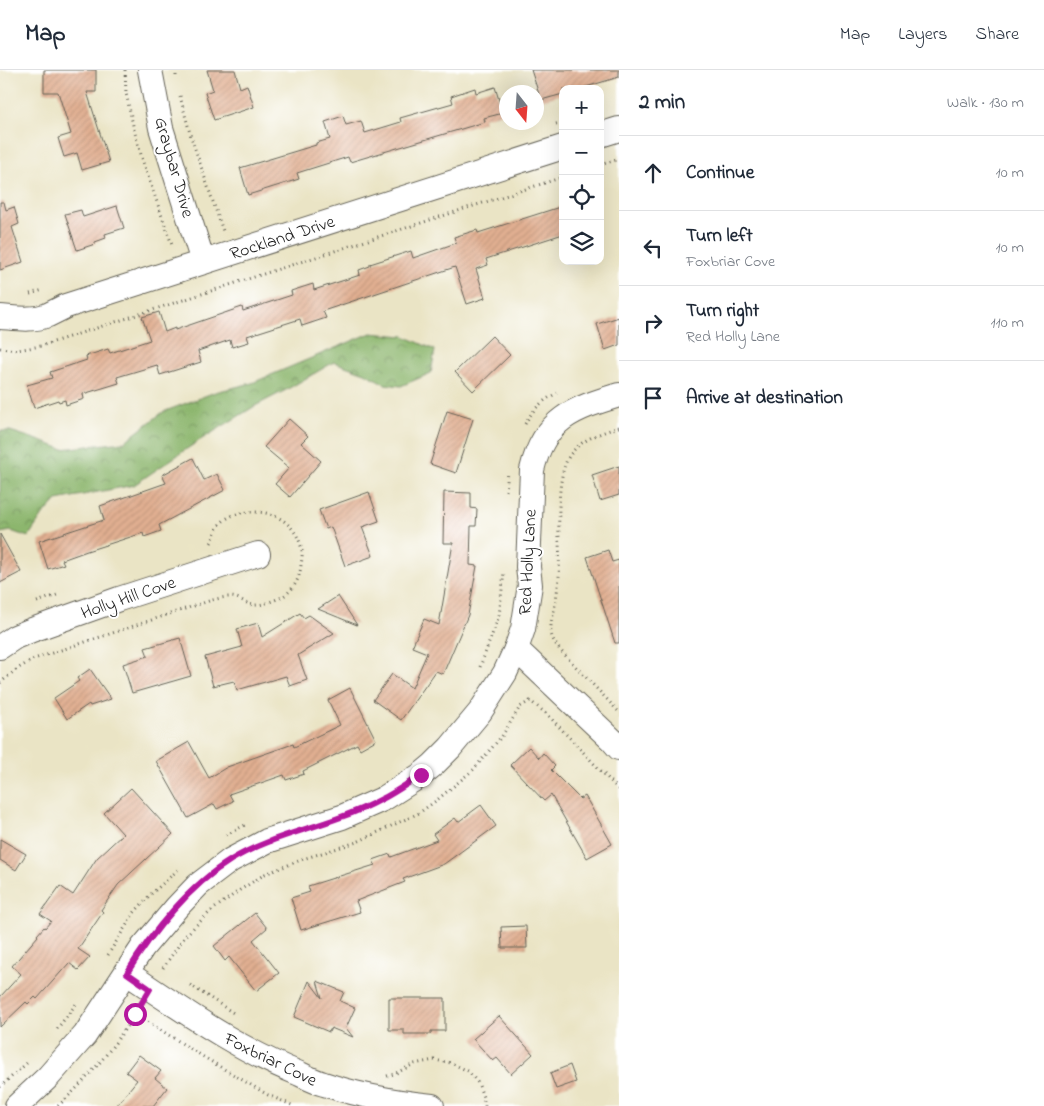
<!DOCTYPE html>
<html lang="en">
<head>
<meta charset="utf-8">
<style>
  body { margin:0; font-family:"Indie Flower",sans-serif; background:#f6f6f7; color:#1f2937 }
  .controls { position:absolute; right:15px; top:15px; display:grid; overflow:hidden; border-radius:10px; box-shadow:0 5px 20px #0002 }
  .controls button { width:45px; height:45px; display:grid; place-items:center; padding:0; border:0; border-bottom:1px solid #e0e1e3; background:#fff; color:#1f2937; font:25px sans-serif }
  .compass { position:absolute; left:499px; top:15px; width:45px; height:45px; border-radius:50%; background:#fff; box-shadow:0 5px 20px #0002; rotate:163deg }
  .stop { position:absolute; width:15px; height:15px; margin:-11px; border:4px solid #b5179e; border-radius:50%; background:#fff }
  .stop.end { background:#b5179e; border-color:#fff; box-shadow:0 1px 5px #0008 }
  .list { margin:0; padding:0; list-style:none }
  h2 { display:flex; justify-content:space-between; align-items:center; height:65px; margin:0; padding:0 20px; font-size:21px }
  h2 small { font-size:16px; font-weight:400; color:#747a83 }
  .list li { display:grid; grid-template-columns:32px 1fr auto; gap:15px; align-items:center; box-sizing:border-box; height:75px; padding:0 20px; border-top:1px solid #e0e1e3 }
  .list b { display:block; font-size:19px; white-space:nowrap }
  .list p { margin:0; font-size:16px; white-space:nowrap; color:#747a83 }
  .list em { font-size:16px; font-style:normal; color:#747a83 }
  .icon { flex:none; width:28px; height:28px; fill:none; stroke:currentColor; stroke-width:2; stroke-linecap:round; stroke-linejoin:round }
  .map { position:relative; flex:none; width:619px; height:1036px; overflow:hidden }
  header { display:flex; align-items:center; gap:30px; box-sizing:border-box; height:70px; padding:0 25px; background:#fff; border-bottom:1px solid #e0e1e3 }
  header strong { font-size:24px }
  nav { display:flex; gap:28px; margin-inline-start:auto; font-size:18px }
  main { display:flex }
  aside { flex:1; background:#fff }
  .map>svg:first-child { display:block }
  .forest { fill:url(#forest-crowns); stroke:#546944 }
  .building { fill:url(#building-hatch) }
  .lines { fill:none; stroke-linecap:round; stroke-linejoin:round }
  .minor-casing { stroke:#646257; stroke-width:26 }
  .path { stroke:#646257; stroke-width:3; stroke-dasharray:1 4; stroke-linecap:butt }
  .minor { stroke:#fff; stroke-width:24 }
  .route { stroke:#b5179e; stroke-width:6 }
  .labels { text-anchor:middle; stroke-width:4; stroke-linejoin:round; paint-order:stroke }
  .street-label { font-size:18px; fill:#1c1c1c; stroke:#fff }
</style>
</head>
<body>
<header>
<strong>Map</strong>
<nav><a>Map</a><a>Layers</a><a>Share</a></nav>
</header>
<main>
<div class="map">
<svg width="619" height="1036" viewBox="0 0 619 1036">
  <defs>
    <pattern id="forest-crowns" width="20" height="18" patternUnits="userSpaceOnUse" patternTransform="scale(1.25)"><rect width="20" height="18" fill="#8cb66d"/><path d="M2 6a3 3 0 1 1 6 0M12 15a3 3 0 1 1 6 0" fill="none" stroke="#729359"/></pattern>
    <pattern id="building-hatch" width="6" height="6" patternUnits="userSpaceOnUse" patternTransform="scale(1.25)"><rect width="6" height="6" fill="#e1af91"/><path d="M-1 1l2-2M0 6l6-6M5 7l2-2" fill="none" stroke="#c0967c"/></pattern>
  </defs>
  <rect width="100%" height="100%" fill="#fff"/>
  <filter id="ink" filterUnits="userSpaceOnUse"><feTurbulence type="fractalNoise" baseFrequency=".02" numOctaves="2"/><feDisplacementMap in="SourceGraphic" scale="10" xChannelSelector="R" yChannelSelector="G"/><feConvolveMatrix kernelMatrix="1 2 1 2 8 2 1 2 1" color-interpolation-filters="sRGB"/></filter>
  <filter id="wash" filterUnits="userSpaceOnUse"><feTurbulence type="fractalNoise" baseFrequency=".0096" numOctaves="4" result="noise"/><feDisplacementMap in="SourceGraphic" scale="20" xChannelSelector="R" yChannelSelector="G"/><feGaussianBlur stdDeviation="1.12" result="paint"/><feColorMatrix in="noise" values="0 0 0 0 0 0 0 0 0 0 0 0 0 0 0 0 0 1.4 0 .05"/><feComposite in="paint" operator="in"/></filter>
  <g filter="url(#wash)">
    <rect width="100%" height="100%" fill="#eae4c5"/>
    <!-- forest -->
    <path class="forest" d="M371 263 404 266 435 280 431 303 401 316 385 314 365 303 334 292 286 320 255 336 197 372 134 415 57 430 43 445 28 467 11 461 0 463V361H10L35 369 62 379 124 372 163 342 215 322 252 313Z"/>
    <g id="blocks">
      <!-- building -->
      <g class="building">
        <path d="M44 0H96V22H87L109 92 82 100 77 83 64 87 58 68 71 64 58 22H44Z"/>
        <path d="M207 0H235L240 18 247 15 254 37 214 50 205 23 213 20Z"/>
        <path d="M531 0H619V7L579 19H563V24L541 30Z"/>
        <path d="M495 17 503 43 484 48 485 52 350 92 348 87 297 103 299 109 248 125 240 98 316 75V73L330 69 325 52 343 46 346 55 361 51 365 63 401 52 400 48 453 33 451 26 475 18 476 23Z"/>
        <path d="M0 132H4L6 140 14 137 19 154 12 157 23 192 0 200Z"/>
        <path d="M117 136 124 158 105 164 106 168 95 172V174L77 180 65 144 81 140 83 147Z"/>
        <path d="M563 136V164L486 189 488 195 476 199 485 228 467 234 455 197 323 241 326 248 302 256 300 249 247 266 249 272 232 277 230 270 198 281 201 292 160 305 157 295 117 307 119 313 83 324 84 329 66 335 65 330 59 332 58 330 34 338 27 315 52 308 50 302 87 290 86 286 108 279 110 283 150 270 142 247 159 242 165 262 175 258V260L242 237 243 241 292 225 291 221 313 214 314 220 360 205 359 200 370 196V194L411 181 413 188 456 173 454 167 477 160 478 163Z"/>
        <path d="M619 247V275L605 280 597 254Z"/>
        <path d="M492 266 510 285 473 321 455 302Z"/>
        <path d="M447 341 473 349 456 403 430 394Z"/>
        <path d="M289 349 308 366 301 373 321 391 290 427 275 414 289 398 264 377Z"/>
        <path d="M193 388 204 410 217 404 225 420 159 455 161 461 144 467 143 463 87 481 62 490 64 494 48 499 39 471 104 450 100 436 166 413 162 405Z"/>
        <path d="M619 396V425L600 431 592 405Z"/>
        <path d="M369 422 379 451 362 457 373 486 345 496 331 457 326 459 319 440Z"/>
        <path d="M444 422 471 423V438L477 439 476 456H471L470 495 477 496 468 545 443 604 436 601 401 650 373 630 392 604 412 618 427 583 412 577 424 549 439 555 453 473H443Z"/>
        <path d="M0 464 21 502 0 513Z"/>
        <path d="M608 480 612 492 619 490V573H615L587 487Z"/>
        <path d="M338 526 357 555 318 539Z"/>
        <path d="M300 543 304 548 309 545 334 563 298 585 307 610 290 616 286 606 237 620 234 611 213 616 205 587 242 577 237 559 258 553 262 567Z"/>
        <path d="M180 568 191 606 132 623 123 594 148 586 145 578Z"/>
        <path d="M90 599 111 629 90 636 89 634 67 649 54 628 79 611 77 608Z"/>
        <path d="M350 618 376 670 360 679 357 674 303 701 304 704 286 710 284 705 229 724 233 731 217 739 214 734 188 748 156 691 189 672 209 708 227 697 293 674 294 677 340 655 328 630Z"/>
        <path d="M529 677 539 688 543 683 555 696 551 700 580 729 585 726 612 774 587 788 551 725 544 731 510 695Z"/>
        <path d="M131 718 173 764 118 815 101 840 103 842 78 879 90 887 78 900 69 893 37 929 35 927 28 934 26 932 0 957V927L21 904 12 896 38 866 37 865 44 857 45 858 51 851 40 844 60 816 73 825 97 788 123 764 104 743Z"/>
        <path d="M481 735 496 756 444 794 403 809 405 812 356 831 360 842 301 860 291 828 310 822 308 816 375 795 373 790 390 784 391 787 437 770 433 764 455 748 458 752Z"/>
        <path d="M0 769 26 784 16 800 0 790Z"/>
        <path d="M255 843 267 858 253 870 279 903 256 921 229 887 225 891 214 876Z"/>
        <path d="M526 856 527 878H502L501 857Z"/>
        <path d="M309 911 322 928 317 911 344 922 340 931 355 938 346 958 353 967 331 958 329 962 294 947Z"/>
        <path d="M389 928H445V961H431V964H404V960H389Z"/>
        <path d="M499 946 533 984 511 1004 497 988 493 991 473 969Z"/>
        <path d="M139 985 161 1001 155 1008 167 1018 153 1036H116L137 1010 126 1002Z"/>
        <path d="M570 995 576 1012 556 1019 550 1003Z"/>
      </g>
    </g>
  </g>
  <g filter="url(#ink)">
    <use href="#blocks" fill-opacity="0" stroke="#646257" stroke-width="1"/>
    <g class="lines">
      <defs>
        <g id="minor">
          <path d="M150 0 161 58 203 192"/>
          <path d="M600 65 619 59"/>
          <path d="M0 247C16 248 33 251 48 245 54 242 60 239 66 236L563 77"/>
          <path d="M0 577 15 567 32 560 119 529 258 484"/>
          <path d="M516 579 612 670 619 678"/>
          <path d="M127 903C183 940 237 979 300 1004 308 1008 316 1012 324 1014 359 1026 396 1032 432 1036"/>
          <path d="M17 1036 48 1007 85 965 143 877 177 837 198 815 231 790 267 771 342 747 383 729 421 705 433 695 450 678 480 642 505 603 516 579 523 559 530 515 528 497 532 400C544 349 573 339 619 325"/>
        </g>
      </defs>
      <!-- minor casing -->
      <use href="#minor" class="minor-casing"/>
      <!-- path -->
      <g class="path">
        <path d="M125 0 126 23 134 60 144 95 172 175"/>
        <path d="M176 0V8"/>
        <path d="M180 26 191 67 223 161"/>
        <path d="M556 54 563 52"/>
        <path d="M600 95 619 89"/>
        <path d="M30 224 43 220"/>
        <path d="M0 278 17 280 41 276 563 107"/>
        <path d="M525 354C533 339 542 331 557 323"/>
        <path d="M619 357C601 363 581 369 570 385 553 408 561 476 559 507 558 518 556 530 554 541 553 546 551 551 551 556 550 566 554 572 560 580L619 642"/>
        <path d="M506 421 508 402"/>
        <path d="M37 532 57 525"/>
        <path d="M480 597 499 546 504 502"/>
        <path d="M0 613 17 599 34 589 212 530C221 528 231 525 239 529 244 531 247 534 253 535 261 536 275 530 282 527 294 520 300 508 301 495 302 489 303 482 301 476 295 455 277 442 255 442 244 442 235 443 226 449 222 452 217 456 216 461 213 466 214 470 210 474"/>
        <path d="M226 765 245 755"/>
        <path d="M108 885 134 843 150 825 180 798"/>
        <path d="M163 898 186 865 211 841 240 820 265 804 306 788 357 772 419 743 437 730 473 700 502 666 520 637 530 631 547 644 619 720"/>
        <path d="M190 915 235 944"/>
        <path d="M135 944 207 989 268 1025 294 1036"/>
        <path d="M57 959 76 934"/>
        <path d="M387 1006 394 1004 414 994 434 990 451 993 468 1001 478 1013 483 1027 485 1036"/>
        <path d="M0 1017 28 992"/>
        <path d="M58 1036C90 1007 118 973 139 936"/>
      </g>
      <!-- minor -->
      <use href="#minor" class="minor"/>
    </g>
  </g>
  <g class="lines" filter="url(#ink)">
    <!-- route -->
    <path class="route" d="M135 944 150 919 127 903C152 862 190 815 231 790 265 769 304 761 341 747 355 742 369 736 382 729 396 722 408 713 421 705"/>
  </g>
  <g class="labels">
    <!-- street labels -->
    <g class="street-label">
      <text transform="translate(175 97) rotate(74)" y="6">Graybar Drive</text>
      <text transform="translate(282 167) rotate(-18)" y="6">Rockland Drive</text>
      <text transform="translate(527 492) rotate(-87)" y="6">Red Holly Lane</text>
      <text transform="translate(128 527) rotate(-19)" y="6">Holly Hill Cove</text>
      <text transform="translate(271 989) rotate(26)" y="6">Foxbriar Cove</text>
    </g>
  </g>
</svg>
<div class="controls">
<button>+</button>
<button>−</button>
<button><svg class="icon" aria-label="locate" viewBox="0 0 24 24"><circle cx="12" cy="12" r="6"/><path d="M12 2v4M12 18v4M2 12h4M18 12h4"/></svg></button>
<button><svg class="icon" aria-label="layers" viewBox="0 0 24 24"><path d="M12 4l9 5-9 5-9-5zM3 14l9 5 9-5"/></svg></button>
</div>
<svg class="compass" viewBox="-18 -18 36 36"><path d="M0-13l5 13h-10z" fill="#e53935"/><path d="M0 13l5-13h-10z" fill="#747a83"/></svg>
<div class="stop" style="left:135px;top:944px"></div>
<div class="stop end" style="left:421px;top:705px"></div>
</div>
<aside>
<h2>2 min<small>Walk · 130 m</small></h2>
<ul class="list">
<li><svg class="icon" aria-label="ahead" viewBox="0 0 24 24"><path d="M12 20V5M6 11l6-6 6 6"/></svg><div><b>Continue</b></div><em>10 m</em></li>
<li><svg class="icon" aria-label="left" viewBox="0 0 24 24"><path d="M17 20v-9H6M10 6l-5 5 5 5"/></svg><div><b>Turn left</b><p>Foxbriar Cove</p></div><em>10 m</em></li>
<li><svg class="icon" aria-label="right" viewBox="0 0 24 24"><path d="M7 20v-9h11M14 6l5 5-5 5"/></svg><div><b>Turn right</b><p>Red Holly Lane</p></div><em>110 m</em></li>
<li><svg class="icon" aria-label="arrive" viewBox="0 0 24 24"><path d="M6 21V4h12l-3 4 3 4H6"/></svg><div><b>Arrive at destination</b></div></li>
</ul>
</aside>
</main>
</body>
</html>
